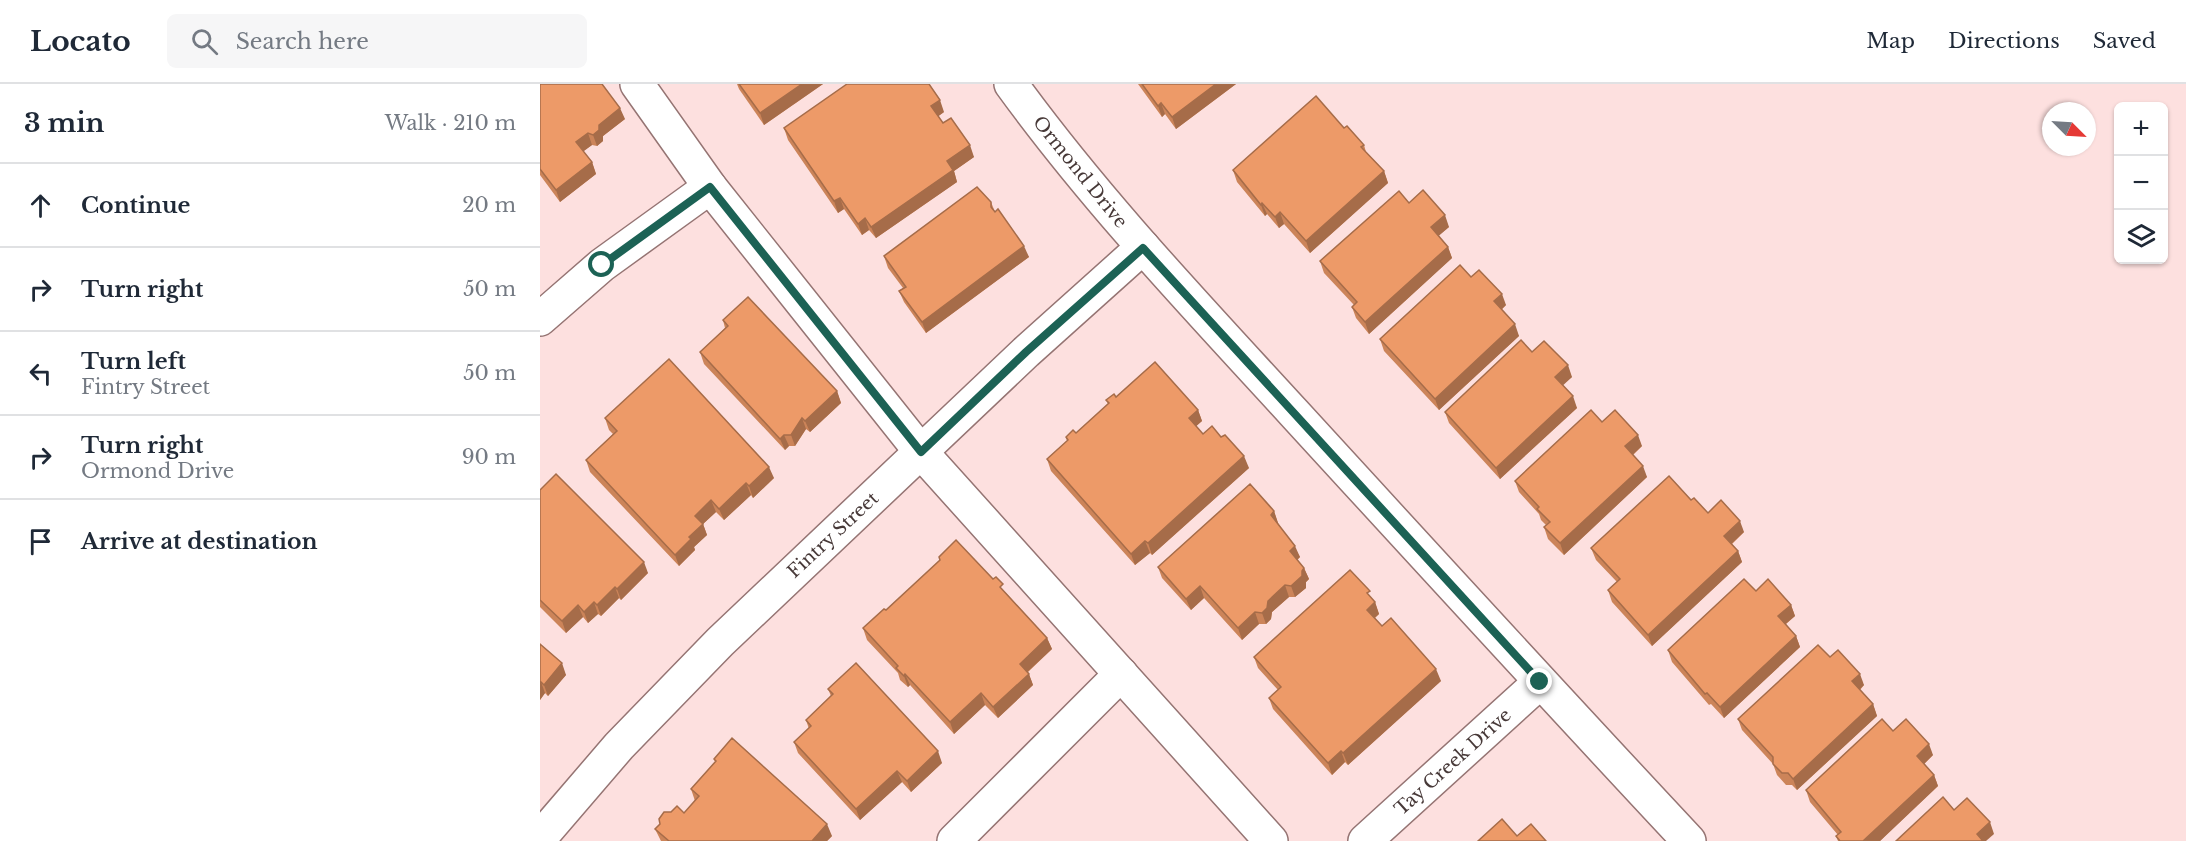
<!DOCTYPE html>
<html lang="en">
<head>
<meta charset="utf-8">
<style>
  body { margin:0; font-family:"Libre Baskerville",serif; background:#f6f6f7; color:#1f2937 }
  .controls { position:absolute; right:18px; top:18px; display:grid; overflow:hidden; border-radius:9px; box-shadow:0 2px 4px #0004 }
  .controls button { width:54px; height:54px; display:grid; place-items:center; padding:0; border:0; border-bottom:2px solid #e0e1e3; background:#fff; color:#1f2937; font:30px sans-serif }
  .compass { position:absolute; left:1502px; top:18px; width:54px; height:54px; border-radius:50%; background:#fff; box-shadow:0 2px 4px #0004; rotate:114deg }
  .stop { position:absolute; width:18px; height:18px; margin:-14px; border:4px solid #1c6255; border-radius:50%; background:#fff }
  .stop.end { background:#1c6255; border-color:#fff; box-shadow:0 2px 6px #0008 }
  .list { margin:0; padding:0; list-style:none }
  h2 { display:flex; justify-content:space-between; align-items:center; height:78px; margin:0; padding:0 24px; font-size:26px }
  h2 small { font-size:20px; font-weight:400; color:#747a83 }
  .list li { display:grid; grid-template-columns:39px 1fr auto; gap:18px; align-items:center; box-sizing:border-box; height:84px; padding:0 24px; border-top:2px solid #e0e1e3 }
  .list b { display:block; font-size:22px; white-space:nowrap }
  .list p { margin:0; font-size:20px; white-space:nowrap; color:#747a83 }
  .list em { font-size:20px; font-style:normal; color:#747a83 }
  .icon { flex:none; width:33px; height:33px; fill:none; stroke:currentColor; stroke-width:2; stroke-linecap:round; stroke-linejoin:round }
  .map { position:relative; flex:none; width:1646px; height:757px; overflow:hidden }
  header { display:flex; align-items:center; gap:36px; box-sizing:border-box; height:84px; padding:0 30px; background:#fff; border-bottom:2px solid #e0e1e3 }
  header strong { font-size:28px }
  nav { display:flex; gap:33px; margin-inline-start:auto; font-size:21px }
  .search { width:420px; height:54px; background:#f6f6f7; display:flex; align-items:center; gap:15px; box-sizing:border-box; padding:0 21px; border-radius:9px; color:#747a83; font-size:22px }
  main { display:flex }
  aside { flex:1; background:#fff }
  .map>svg:first-child { display:block }
  .lines { fill:none; stroke-linecap:round; stroke-linejoin:round }
  .minor-casing { stroke:#957473; stroke-width:36 }
  .minor { stroke:#fff; stroke-width:33 }
  .wall { fill:#cc8459 }
  .shaded-wall { fill:#a66c49 }
  .building { fill:#ed9a68; stroke:#a66c49; stroke-width:1.5 }
  .route { stroke:#1c6255; stroke-width:8 }
  .labels { text-anchor:middle; stroke-width:5; stroke-linejoin:round; paint-order:stroke }
  .street-label { font-size:18px; fill:#473938; stroke:#fff }
</style>
</head>
<body>
<header>
<strong>Locato</strong>
<div class="search"><svg class="icon" aria-label="search" viewBox="0 0 24 24"><circle cx="10" cy="10" r="6"/><path d="M15 15l6 6"/></svg>Search here</div>
<nav><a>Map</a><a>Directions</a><a>Saved</a></nav>
</header>
<main>
<aside>
<h2>3 min<small>Walk · 210 m</small></h2>
<ul class="list">
<li><svg class="icon" aria-label="ahead" viewBox="0 0 24 24"><path d="M12 20V5M6 11l6-6 6 6"/></svg><div><b>Continue</b></div><em>20 m</em></li>
<li><svg class="icon" aria-label="right" viewBox="0 0 24 24"><path d="M7 20v-9h11M14 6l5 5-5 5"/></svg><div><b>Turn right</b></div><em>50 m</em></li>
<li><svg class="icon" aria-label="left" viewBox="0 0 24 24"><path d="M17 20v-9H6M10 6l-5 5 5 5"/></svg><div><b>Turn left</b><p>Fintry Street</p></div><em>50 m</em></li>
<li><svg class="icon" aria-label="right" viewBox="0 0 24 24"><path d="M7 20v-9h11M14 6l5 5-5 5"/></svg><div><b>Turn right</b><p>Ormond Drive</p></div><em>90 m</em></li>
<li><svg class="icon" aria-label="arrive" viewBox="0 0 24 24"><path d="M6 21V4h12l-3 4 3 4H6"/></svg><div><b>Arrive at destination</b></div></li>
</ul>
</aside>
<div class="map">
<svg width="1646" height="757" viewBox="0 0 1646 757">
  <rect width="100%" height="100%" fill="#fde0df"/>
  <g class="lines">
    <defs>
      <g id="minor">
        <path d="M97 0 170 103 381 368 731 757"/>
        <path d="M471 0C556 117 656 222 754 329 885 472 1016 615 1149 757"/>
        <path d="M0 235 62 181 170 103"/>
        <path d="M0 754 79 662 180 558 486 268 603 163"/>
        <path d="M414 757 581 590"/>
        <path d="M825 757 1000 598"/>
      </g>
    </defs>
    <!-- minor casing -->
    <use href="#minor" class="minor-casing"/>
    <!-- minor -->
    <use href="#minor" class="minor"/>
  </g>
  <!-- wall -->
  <g class="wall">
    <path d="M0 0 85 35 63 52V57L57 62 52 61 43 67 52 78 56 90 20 118 0 91Z"/>
    <path d="M197 0H283L224 41 199 5Z"/>
    <path d="M598 0H696L636 45 625 30 622 33Z"/>
    <path d="M404 28 398 32 403 39 434 73 414 87 417 98 336 154 329 146 322 151 304 125 298 129 248 56 244 44Z"/>
    <path d="M804 44 824 61 826 68 844 87 848 99 770 169 744 140 739 144 727 130 725 132 697 98 693 86Z"/>
    <path d="M451 118 455 128 489 173 386 249 364 218 359 207 363 204 348 184 344 172Z"/>
    <path d="M869 119 909 143 898 152 908 163 912 174 829 250 816 234 812 223 814 221 784 189 780 177Z"/>
    <path d="M931 193 966 221 961 226 979 252 899 326 844 267 840 255Z"/>
    <path d="M183 236 297 307 301 319 270 348 266 345 255 362H249L245 366 164 280 160 268 185 244Z"/>
    <path d="M992 268 1032 293 1022 301 1037 324 960 395 909 339 905 328Z"/>
    <path d="M576 313 658 326 662 337 656 342 663 350 709 384 612 471 610 469 595 481 511 387 507 375 527 357 526 353 536 349 568 320 566 316Z"/>
    <path d="M65 334 234 394 213 414 211 411 184 436 176 428 163 440 167 451 154 463 155 466 139 482 50 388 46 376 73 350 69 346Z"/>
    <path d="M1062 338 1102 362 1093 371 1107 393 1024 471 1008 455 1004 443 1006 441 1001 436 999 430 979 408 975 397Z"/>
    <path d="M0 406 108 489 81 516 79 514 61 532 58 530 48 539 43 533 26 549 0 523Z"/>
    <path d="M1151 416 1168 429 1204 448 1192 460 1198 467 1202 478 1112 562 1072 518 1068 506 1077 498 1056 476 1051 464Z"/>
    <path d="M734 427 738 439 760 473 757 476 764 484 769 495 766 498V504L755 513H749L732 528 731 535 726 540H719L702 556 664 514 651 526 622 494 618 483Z"/>
    <path d="M399 473 466 509 507 554 512 565 488 588 493 601 458 634 445 621 414 650 370 601 368 603 360 596 358 589 327 556 323 544 346 526 400 476Z"/>
    <path d="M1216 507 1251 521 1255 532 1246 540 1256 552 1260 563 1184 634 1171 620 1169 621 1132 578 1128 566Z"/>
    <path d="M833 516 835 518 839 530 835 534 842 542 901 597 808 681 805 678 792 691 733 625 729 614 738 606 718 584 714 573Z"/>
    <path d="M0 560 26 591 8 612 5 609 0 616Z"/>
    <path d="M1290 573 1324 601 1320 606 1333 620 1337 632 1257 706 1252 701H1246L1237 691 1233 680 1202 646 1198 635Z"/>
    <path d="M288 605 402 679 371 708 362 698 320 736 258 669 254 658 269 645 266 636 291 612Z"/>
    <path d="M1353 647 1393 671 1384 680 1394 691 1398 702 1340 757H1298L1296 752 1298 751 1270 718 1266 706Z"/>
    <path d="M174 675 292 752 287 757H121L115 745 144 729 155 717 151 705 175 678Z"/>
  </g>
  <!-- shaded-wall -->
  <g class="shaded-wall">
    <path d="M262 0H283L224 41 220 29Z"/>
    <path d="M676 0H696L636 45 632 33Z"/>
    <path d="M400 16 404 28 396 34 391 22Z"/>
    <path d="M621 19 625 30 622 33 618 22Z"/>
    <path d="M80 24 85 35 63 52V57L57 62 53 51 59 41Z"/>
    <path d="M48 49 52 61 40 70 36 58Z"/>
    <path d="M430 61 434 73 414 87 417 98 336 154 331 143 407 77Z"/>
    <path d="M52 78 56 90 20 118 16 106Z"/>
    <path d="M844 87 848 99 770 169 766 157Z"/>
    <path d="M300 114 304 125 298 129 294 117Z"/>
    <path d="M722 119 727 130 725 132 721 121Z"/>
    <path d="M740 128 744 140 739 144 735 133Z"/>
    <path d="M905 131 909 143 895 155 891 143Z"/>
    <path d="M325 134 329 146 322 151 318 140Z"/>
    <path d="M484 162 489 173 386 249 382 238Z"/>
    <path d="M908 163 912 174 829 250 825 238Z"/>
    <path d="M962 210 966 221 958 229 954 217Z"/>
    <path d="M975 240 979 252 899 326 895 315Z"/>
    <path d="M1028 281 1032 293 1019 305 1015 293Z"/>
    <path d="M297 307 301 319 270 348 265 337Z"/>
    <path d="M1033 312 1037 324 960 395 956 384Z"/>
    <path d="M658 326 662 337 653 345 649 334Z"/>
    <path d="M262 334 266 345 255 362 251 351Z"/>
    <path d="M244 351 249 362 245 366 240 355Z"/>
    <path d="M1098 351 1102 362 1089 374 1085 362Z"/>
    <path d="M704 372 709 384 612 471 608 459Z"/>
    <path d="M1103 382 1107 393 1024 471 1020 459Z"/>
    <path d="M229 383 234 394 213 414 209 402Z"/>
    <path d="M206 399 211 411 184 436 179 425Z"/>
    <path d="M171 416 176 428 163 440 167 451 154 463 155 466 139 482 135 471 149 453 155 432Z"/>
    <path d="M734 427 738 439 735 442 731 431Z"/>
    <path d="M1200 437 1204 448 1188 463 1184 452Z"/>
    <path d="M605 457 610 469 595 481 591 470Z"/>
    <path d="M755 462 760 473 754 479 750 467Z"/>
    <path d="M1198 467 1202 478 1112 562 1108 551Z"/>
    <path d="M104 478 108 489 81 516 77 505Z"/>
    <path d="M764 484 769 495 766 498V504L755 513 751 502Z"/>
    <path d="M745 501 749 513 732 528 731 535 726 540 722 529 728 517Z"/>
    <path d="M660 502 664 514 651 526 646 515Z"/>
    <path d="M75 503 79 514 61 532 57 521Z"/>
    <path d="M54 518 58 530 48 539 44 528Z"/>
    <path d="M835 518 839 530 831 537 827 526Z"/>
    <path d="M38 521 43 533 26 549 22 537Z"/>
    <path d="M1251 521 1255 532 1242 543 1238 532Z"/>
    <path d="M715 528 719 540 702 556 698 544Z"/>
    <path d="M1256 552 1260 563 1184 634 1180 623Z"/>
    <path d="M507 554 512 565 484 591 480 580Z"/>
    <path d="M22 579 26 591 8 612 4 601Z"/>
    <path d="M896 585 901 597 808 681 803 669Z"/>
    <path d="M365 590 370 601 368 603 364 592Z"/>
    <path d="M489 590 493 601 458 634 453 623Z"/>
    <path d="M1320 590 1324 601 1316 609 1312 597Z"/>
    <path d="M1 598 5 609 0 616V599Z"/>
    <path d="M441 609 445 621 414 650 410 638Z"/>
    <path d="M1333 620 1337 632 1257 706 1253 695Z"/>
    <path d="M1389 660 1393 671 1381 683 1377 672Z"/>
    <path d="M398 667 402 679 371 708 367 697Z"/>
    <path d="M801 667 805 678 792 691 788 679Z"/>
    <path d="M357 687 362 698 320 736 316 725Z"/>
    <path d="M1394 691 1398 702 1340 757H1323Z"/>
    <path d="M1450 738 1454 750 1446 757H1439L1437 750Z"/>
    <path d="M287 740 292 752 287 757H272Z"/>
  </g>
  <!-- building -->
  <g class="building">
    <path d="M0 0H62L80 24 59 41V46L53 51 48 49 36 58 52 78 16 106 0 85Z"/>
    <path d="M199 0H262L220 29Z"/>
    <path d="M307 0H389L400 16 391 22 403 39 411 34 430 61 407 77 413 86 331 143 325 134 318 140 300 114 294 117 244 44Z"/>
    <path d="M602 0H676L632 33 621 19 618 22Z"/>
    <path d="M776 12 804 44 807 42 824 61 821 63 844 87 766 157 740 128 735 133 722 119 721 121 693 86Z"/>
    <path d="M437 103 451 118V123L455 128 458 125 484 162 382 238 359 207 366 203 344 172Z"/>
    <path d="M883 106 905 131 891 143 908 163 825 238 812 223 817 218 780 177 859 107 869 119Z"/>
    <path d="M920 181 931 193 939 186 962 210 954 217 975 240 895 315 840 255Z"/>
    <path d="M208 213 297 307 265 337 262 334 251 351H244L240 355 160 268 188 242 183 236Z"/>
    <path d="M981 256 992 268 1004 257 1028 281 1015 293 1033 312 956 384 905 328Z"/>
    <path d="M129 275 229 383 209 402 206 399 179 425 171 416 155 432 163 440 149 453 151 455 135 471 46 376 77 347 65 334Z"/>
    <path d="M615 278 658 326 649 334 663 350 672 342 681 353 685 351 704 372 608 459 605 457 591 470 507 375 528 356 526 353 533 346 536 349 569 319 566 316 574 310 576 313Z"/>
    <path d="M1051 326 1062 338 1075 326 1098 351 1085 362 1103 382 1020 459 1004 443 1010 438 997 425 999 423 975 397Z"/>
    <path d="M16 390 104 478 77 505 75 503 57 521 54 518 44 528 38 521 22 537 0 516V406Z"/>
    <path d="M1129 392 1151 416 1154 414 1168 429 1181 416 1200 437 1184 452 1198 467 1108 551 1068 506 1080 495 1051 464Z"/>
    <path d="M710 400 734 427 731 431 755 462 750 467 764 484 762 487V492L751 502 745 501 728 517 727 524 722 529 715 528 698 544 660 502 646 515 618 483Z"/>
    <path d="M416 456 453 495 456 493 463 500 460 503 507 554 480 580 489 590 453 623 441 609 410 638 365 590 364 592 356 584 358 582 323 544 344 525 346 526 400 476 399 473Z"/>
    <path d="M810 486 830 507 827 509 835 518 827 526 842 542 851 534 896 585 803 669 801 667 788 679 729 614 741 603 714 573Z"/>
    <path d="M1204 495 1216 507 1228 495 1251 521 1238 532 1256 552 1180 623 1167 609 1165 610 1128 566Z"/>
    <path d="M0 560 22 579 4 601 1 598 0 599Z"/>
    <path d="M1278 561 1290 573 1298 566 1320 590 1312 597 1333 620 1253 695 1248 689H1242L1233 680V673L1198 635Z"/>
    <path d="M316 579 398 667 367 697 357 687 316 725 254 658 271 642 266 636 293 610 288 605Z"/>
    <path d="M1342 635 1353 647 1366 635 1389 660 1377 672 1394 691 1323 757H1300L1296 752 1301 748 1266 706Z"/>
    <path d="M192 654 287 740 272 757H129L115 745 120 740 119 735 124 728H131L137 722 144 729 159 712 151 705 176 677 174 675Z"/>
    <path d="M1403 713 1414 726 1427 714 1450 738 1437 750 1443 757H1356Z"/>
    <path d="M962 735 977 752 991 740 1006 757H938Z"/>
  </g>
  <g class="lines">
    <!-- route -->
    <path class="route" d="M62 181 170 103 381 368 486 268 603 164 1000 598"/>
  </g>
  <g class="labels">
    <!-- street labels -->
    <g class="street-label">
      <text transform="translate(540 88) rotate(51)" y="6">Ormond Drive</text>
      <text transform="translate(293 451) rotate(-43)" y="6">Fintry Street</text>
      <text transform="translate(913 678) rotate(-42)" y="6">Tay Creek Drive</text>
    </g>
  </g>
</svg>
<div class="controls">
<button>+</button>
<button>−</button>
<button><svg class="icon" aria-label="layers" viewBox="0 0 24 24"><path d="M12 4l9 5-9 5-9-5zM3 14l9 5 9-5"/></svg></button>
</div>
<svg class="compass" viewBox="-18 -18 36 36"><path d="M0-13l5 13h-10z" fill="#e53935"/><path d="M0 13l5-13h-10z" fill="#747a83"/></svg>
<div class="stop" style="left:62px;top:181px"></div>
<div class="stop end" style="left:1000px;top:598px"></div>
</div>
</main>
</body>
</html>
